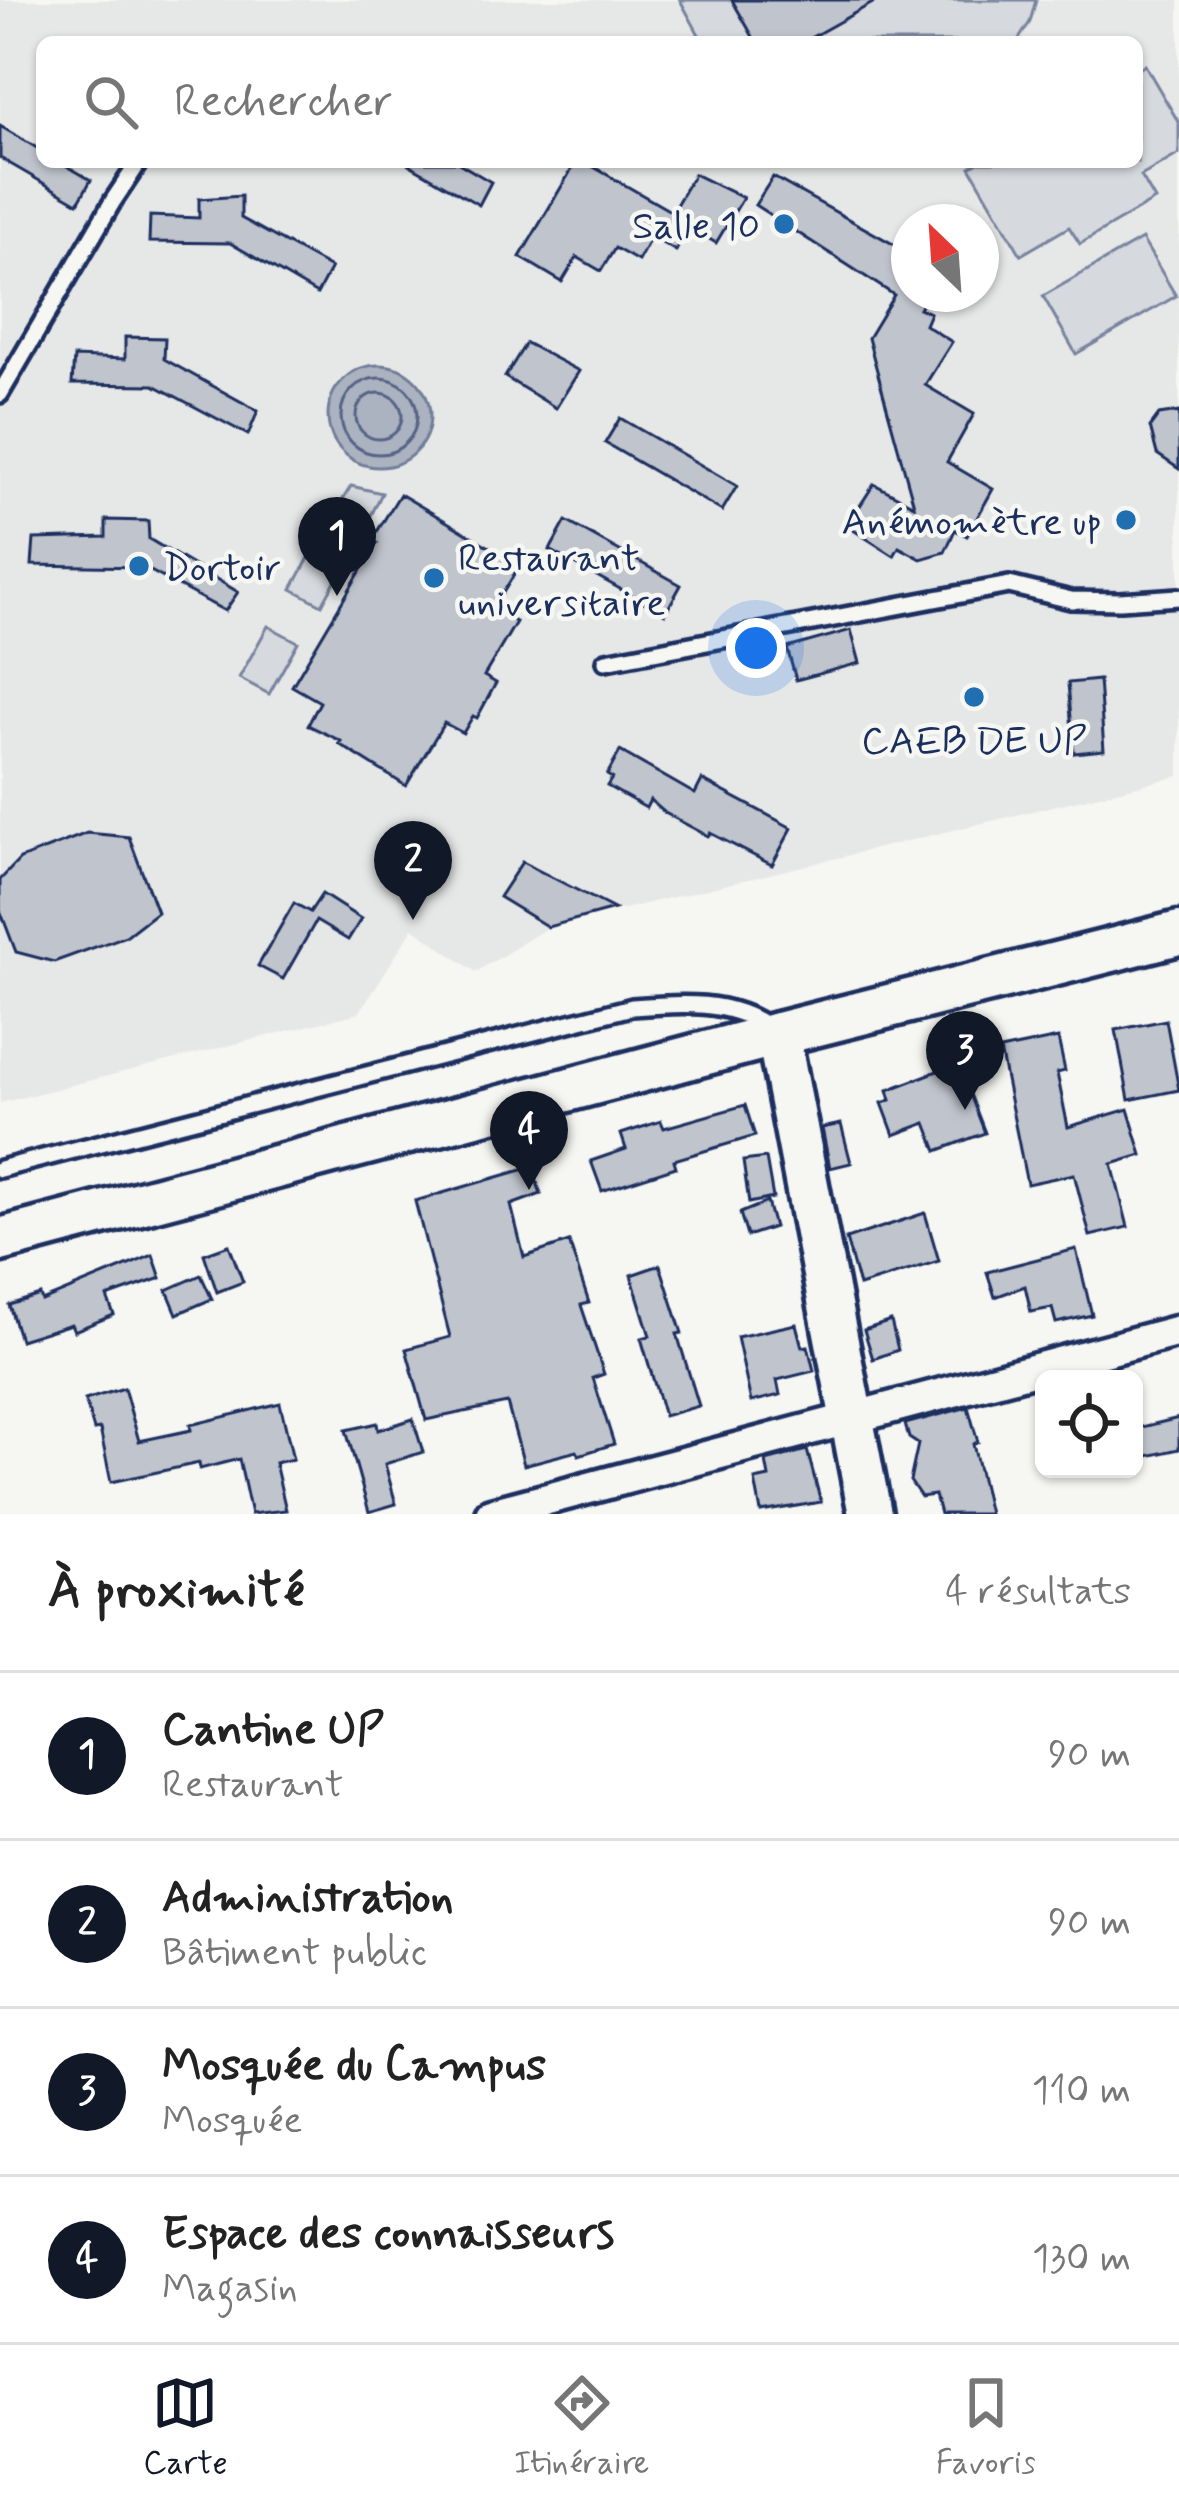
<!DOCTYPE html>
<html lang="fr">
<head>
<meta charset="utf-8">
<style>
  body { margin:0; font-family:Mynerve,sans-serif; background:#f2f2f2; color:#222 }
  .controls { position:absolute; right:36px; bottom:36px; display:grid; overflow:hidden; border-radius:18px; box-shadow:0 3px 9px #0004 }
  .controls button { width:108px; height:108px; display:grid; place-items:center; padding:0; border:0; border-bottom:3px solid #e0e0e0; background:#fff; color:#222; font:60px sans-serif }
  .compass { position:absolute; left:891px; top:204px; width:108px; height:108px; border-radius:50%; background:#fff; box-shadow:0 3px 9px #0004; rotate:335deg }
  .you { position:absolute; left:756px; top:648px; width:42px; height:42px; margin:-30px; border:9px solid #fff; border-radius:50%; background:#1a73e8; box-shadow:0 0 0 18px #1a73e833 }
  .badge { display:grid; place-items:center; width:78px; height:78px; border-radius:50%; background:#111827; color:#fff; font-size:39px; font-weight:700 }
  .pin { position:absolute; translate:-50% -99px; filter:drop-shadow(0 3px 6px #0008) }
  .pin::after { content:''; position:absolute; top:63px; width:42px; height:36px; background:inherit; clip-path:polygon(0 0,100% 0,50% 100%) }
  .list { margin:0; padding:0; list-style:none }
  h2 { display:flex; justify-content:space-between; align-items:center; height:156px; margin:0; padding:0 48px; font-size:51px }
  h2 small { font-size:39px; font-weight:400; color:#767676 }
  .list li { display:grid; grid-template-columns:78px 1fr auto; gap:36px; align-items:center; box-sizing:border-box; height:168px; padding:0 48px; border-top:3px solid #e0e0e0 }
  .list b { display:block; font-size:45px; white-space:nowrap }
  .list p { margin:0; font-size:39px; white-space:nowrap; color:#767676 }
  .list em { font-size:39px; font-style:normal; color:#767676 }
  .icon { flex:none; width:66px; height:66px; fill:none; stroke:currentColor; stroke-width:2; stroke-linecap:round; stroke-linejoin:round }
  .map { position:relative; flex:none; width:1179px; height:1514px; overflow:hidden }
  .search { position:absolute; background:#fff; box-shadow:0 3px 9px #0004; left:36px; right:36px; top:36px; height:132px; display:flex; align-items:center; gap:30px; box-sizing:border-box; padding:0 42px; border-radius:18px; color:#767676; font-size:45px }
  .sheet { height:828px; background:#fff }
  nav { display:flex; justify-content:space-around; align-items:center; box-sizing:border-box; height:168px; border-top:3px solid #e0e0e0; background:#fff; font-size:33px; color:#767676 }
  nav a { display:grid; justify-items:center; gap:6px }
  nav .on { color:#111827 }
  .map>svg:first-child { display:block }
  .built { fill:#e6e7e7; fill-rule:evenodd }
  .green { fill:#d6d9dd; stroke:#78849e; stroke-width:3 }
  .water { fill:#abb2c0; stroke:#717e99; stroke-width:3 }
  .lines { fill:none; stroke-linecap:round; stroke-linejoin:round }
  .shore { stroke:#556385; stroke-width:3 }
  .building { fill:#c0c4cd; stroke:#1b2f5e; stroke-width:3 }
  .lane-casing { stroke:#1b2f5e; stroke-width:24 }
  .street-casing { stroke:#1b2f5e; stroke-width:39 }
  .secondary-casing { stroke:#1b2f5e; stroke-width:51 }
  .lane { stroke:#f6f6f2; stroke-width:15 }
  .street { stroke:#f6f6f2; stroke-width:30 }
  .secondary { stroke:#f6f6f2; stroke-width:42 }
  .poi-dot { fill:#1f6fb2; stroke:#f6f6f2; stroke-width:4.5 }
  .labels { text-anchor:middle; stroke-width:9; stroke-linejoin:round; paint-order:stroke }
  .poi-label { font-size:39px; fill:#1b2f5e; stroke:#f6f6f2; text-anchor:end }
</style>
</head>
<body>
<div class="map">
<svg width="1179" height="1514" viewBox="0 0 1179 1514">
  <rect width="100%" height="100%" fill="#f6f6f2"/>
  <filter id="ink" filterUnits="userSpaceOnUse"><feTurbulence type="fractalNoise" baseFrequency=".00833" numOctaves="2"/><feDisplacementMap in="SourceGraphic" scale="24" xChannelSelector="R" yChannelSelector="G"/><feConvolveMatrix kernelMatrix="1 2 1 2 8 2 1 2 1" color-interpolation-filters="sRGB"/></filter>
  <g filter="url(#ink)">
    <!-- built -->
    <path class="built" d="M0 0H1179V776L548 927 476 972 413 928 359 1013 0 1103ZM42 42H1137V162H42ZM909 222H981V294H909Z"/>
    <!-- green -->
    <g class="green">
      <path d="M680 0H1036L1030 22 1017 42H703Z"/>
      <path d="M1145 65 1179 123V154L1141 176 1155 200 1080 244 1069 227 1021 255 970 167 978 162H1137V70Z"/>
      <path d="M1142 239 1176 296 1076 354 1043 296Z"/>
      <path d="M351 486 382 493 366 526 337 509Z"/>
      <path d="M322 534 352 550 322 605 292 589Z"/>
      <path d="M268 626 298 642 269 694 239 678Z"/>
    </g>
    <!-- water -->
    <circle class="water" cx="379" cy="416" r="51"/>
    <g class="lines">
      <!-- shore -->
      <g class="shore">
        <circle cx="379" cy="416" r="38"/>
        <circle cx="379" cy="416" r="23"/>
      </g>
    </g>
    <!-- building -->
    <g class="building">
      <path d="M732 0H878L803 42H756Z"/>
      <path d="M0 126 42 151V162H60L91 180 78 203 0 158Z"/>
      <path d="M405 162H457L491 182 479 205Z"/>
      <path d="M576 162H585L672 212 694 174 743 198 716 243 689 227 676 251 651 237 638 261 615 248 601 271 577 257 562 282 520 257Z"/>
      <path d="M773 177 909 253V294H927L919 308 930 313 925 325 952 342 925 385 974 414 947 462 993 489 967 536 955 530 945 552 921 559 899 547 894 556 847 526 874 484 914 505 868 338 894 295 755 205Z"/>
      <path d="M241 196V218L331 268 317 294 230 243 149 242 150 216 199 218V199Z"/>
      <path d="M125 337 165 338 164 359 258 411 248 435 154 385 72 384 74 357 125 359Z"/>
      <path d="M526 343 579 371 556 408 505 377Z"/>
      <path d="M1179 412V469L1157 454 1150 427 1159 415Z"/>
      <path d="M620 418 737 486 722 511 605 443Z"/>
      <path d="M400 494 520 565 493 609 516 622 484 676 496 683 477 718 473 716 463 733 444 723 406 786 339 744 341 741 308 725 320 702 292 686 377 543 372 540Z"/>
      <path d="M106 520 148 521 149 539 238 592 225 611 143 567 32 565 34 539 106 537Z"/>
      <path d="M566 521 681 585 665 614 550 550Z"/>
      <path d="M851 630 860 663 796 680 787 648Z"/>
      <path d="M1099 680 1104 750 1074 753 1068 683Z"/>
      <path d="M620 751 695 794 702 780 792 828 772 865 710 833 708 836 665 813 650 800 646 808 607 786 612 778 607 775Z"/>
      <path d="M87 833 129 837 157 912 126 936 54 962 16 952 0 910V880L20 859Z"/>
      <path d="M522 862 614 909 548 927 499 897Z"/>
      <path d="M322 894 361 919 348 940 316 921 283 979 258 966 294 903 310 912Z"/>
      <path d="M1166 1020 1179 1090 1129 1100 1116 1030Z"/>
      <path d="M1058 1038 1065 1071 1057 1073 1068 1127 1128 1109 1142 1155 1112 1164 1128 1227 1090 1236 1074 1174 1027 1184 1000 1050Z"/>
      <path d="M958 1063 985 1133 937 1151 926 1123 894 1135 882 1103 891 1100 888 1090Z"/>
      <path d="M745 1105 755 1136 674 1160 676 1167 602 1191 591 1161 626 1149 621 1134 661 1121 664 1128Z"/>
      <path d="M841 1124 851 1163 830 1168 822 1128Z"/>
      <path d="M766 1158 773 1198 749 1203 743 1161Z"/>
      <path d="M532 1167 541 1194 511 1205 524 1257 569 1242 589 1303 581 1305 604 1374 593 1378 614 1444 579 1455 577 1451 524 1465 507 1403 426 1420 406 1349 450 1337 415 1201Z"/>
      <path d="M767 1202 774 1227 747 1236 740 1213Z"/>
      <path d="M925 1213 939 1261 859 1286 846 1239Z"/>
      <path d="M229 1245 243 1282 217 1292 204 1254Z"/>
      <path d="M1076 1249 1092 1315 1056 1323 1052 1308 1031 1312 1025 1286 995 1297 987 1272Z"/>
      <path d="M153 1255 161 1278 107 1297 114 1315 74 1331 71 1324 20 1340 9 1305 40 1295 42 1301Z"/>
      <path d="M660 1265 682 1333 677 1334 699 1406 664 1416 641 1338 650 1336 631 1275Z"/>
      <path d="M201 1275 212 1299 177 1314 167 1290Z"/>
      <path d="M891 1321 898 1350 873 1359 864 1330Z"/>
      <path d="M796 1324 802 1347 808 1346 814 1371 777 1380 780 1395 751 1402 737 1337Z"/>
      <path d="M124 1388 139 1441 191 1430 190 1425 280 1403 293 1459 275 1463 286 1510 251 1514 239 1459 200 1469 199 1463 111 1482 100 1429 94 1430 85 1400Z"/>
      <path d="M968 1407 978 1442 973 1444 989 1514H940L935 1495 921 1497 910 1481 918 1444 909 1438 905 1424Z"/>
      <path d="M1179 1418V1449L1134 1459V1429Z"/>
      <path d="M413 1419 423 1452 385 1464 396 1504 369 1512 346 1430 377 1423 378 1430Z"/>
      <path d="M807 1450 821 1502 761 1512 755 1480 769 1477 766 1461Z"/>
    </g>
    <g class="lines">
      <defs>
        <g id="lane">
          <path d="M0 394 113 201 139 162"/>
          <path d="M606 661 1009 585 1071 600 1120 601 1179 597"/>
          <path d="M0 1169 632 1007C680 1003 730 999 771 1029"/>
        </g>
        <path id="street" d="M491 1514 1179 1331"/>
        <g id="secondary">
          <path d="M778 1034 870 1514"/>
          <path d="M0 1240 778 1034 1179 933"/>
        </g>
      </defs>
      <!-- lane casing -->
      <use href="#lane" class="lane-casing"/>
      <!-- street casing -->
      <use href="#street" class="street-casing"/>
      <!-- secondary casing -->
      <use href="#secondary" class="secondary-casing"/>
      <!-- lane -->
      <use href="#lane" class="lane"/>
      <!-- street -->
      <use href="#street" class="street"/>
      <!-- secondary -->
      <use href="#secondary" class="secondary"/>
    </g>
  </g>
  <!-- markers -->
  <g class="poi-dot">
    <circle cx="784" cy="224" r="12"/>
    <circle cx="1126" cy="520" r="12"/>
    <circle cx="139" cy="566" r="12"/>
    <circle cx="434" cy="578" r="12"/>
    <circle cx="974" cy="697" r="12"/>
  </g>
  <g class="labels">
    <!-- poi labels -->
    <g class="poi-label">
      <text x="760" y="238">Salle 10</text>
      <text x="1102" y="534">Anémomètre up</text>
      <text x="458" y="570" text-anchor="start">Restaurant<tspan x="458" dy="45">universitaire</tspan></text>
      <text x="163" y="580" text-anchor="start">Dortoir</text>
      <text x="974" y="753" text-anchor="middle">CAEB DE UP</text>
    </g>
  </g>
</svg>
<div class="controls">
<button><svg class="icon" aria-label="locate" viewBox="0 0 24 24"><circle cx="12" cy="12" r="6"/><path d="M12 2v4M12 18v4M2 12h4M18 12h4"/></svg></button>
</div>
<svg class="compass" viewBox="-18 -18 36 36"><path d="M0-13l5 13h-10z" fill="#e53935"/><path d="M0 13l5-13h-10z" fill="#767676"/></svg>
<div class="you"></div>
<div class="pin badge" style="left:337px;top:596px">1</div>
<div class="pin badge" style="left:413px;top:920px">2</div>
<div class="pin badge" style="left:965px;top:1110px">3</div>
<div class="pin badge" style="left:529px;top:1190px">4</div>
<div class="search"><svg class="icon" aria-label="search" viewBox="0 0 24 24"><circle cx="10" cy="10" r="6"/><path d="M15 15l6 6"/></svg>Rechercher</div>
</div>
<section class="sheet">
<h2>À proximité<small>4 résultats</small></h2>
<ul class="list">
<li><span class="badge">1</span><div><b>Cantine UP</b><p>Restaurant</p></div><em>90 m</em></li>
<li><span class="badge">2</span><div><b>Administration</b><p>Bâtiment public</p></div><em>90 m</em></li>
<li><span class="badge">3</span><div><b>Mosquée du Campus</b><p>Mosquée</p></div><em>110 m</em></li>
<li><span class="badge">4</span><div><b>Espace des connaisseurs</b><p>Magasin</p></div><em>130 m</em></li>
</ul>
</section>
<nav>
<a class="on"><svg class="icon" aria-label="map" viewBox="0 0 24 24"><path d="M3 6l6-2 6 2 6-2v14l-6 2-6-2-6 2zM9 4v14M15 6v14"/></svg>Carte</a>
<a><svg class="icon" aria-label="directions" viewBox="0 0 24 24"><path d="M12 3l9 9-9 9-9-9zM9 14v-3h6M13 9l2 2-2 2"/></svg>Itinéraire</a>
<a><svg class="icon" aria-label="saved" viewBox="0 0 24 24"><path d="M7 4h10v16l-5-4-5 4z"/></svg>Favoris</a>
</nav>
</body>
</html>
